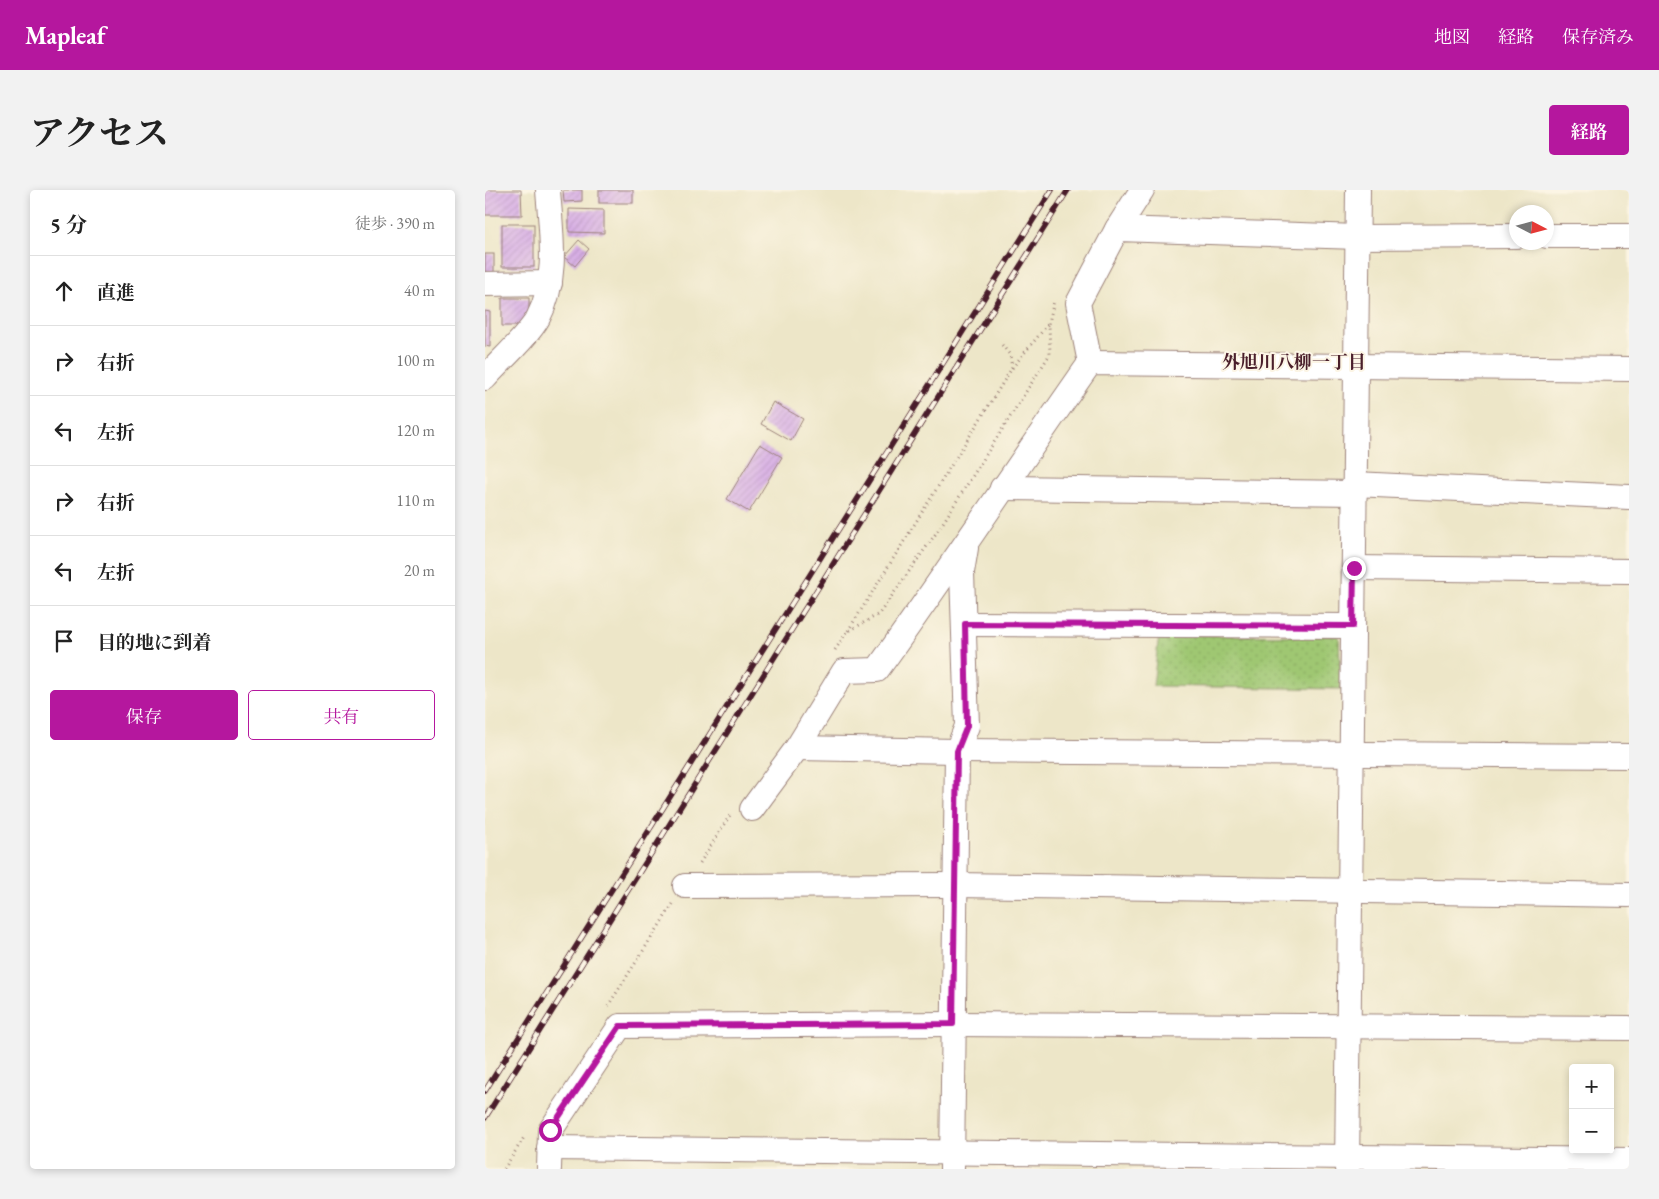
<!DOCTYPE html>
<html lang="ja">
<head>
<meta charset="utf-8">
<style>
  body { margin:0; font-family:"EB Garamond","Noto Serif JP",serif; background:#f2f2f2; color:#222 }
  .controls { position:absolute; right:15px; bottom:15px; display:grid; overflow:hidden; border-radius:5px; box-shadow:0 2px 8px #0003 }
  .controls button { width:45px; height:45px; display:grid; place-items:center; padding:0; border:0; border-bottom:1px solid #e0e0e0; background:#fff; color:#222; font:25px sans-serif }
  .compass { position:absolute; left:1024px; top:15px; width:45px; height:45px; border-radius:50%; background:#fff; box-shadow:0 2px 8px #0003; rotate:96deg }
  .stop { position:absolute; width:15px; height:15px; margin:-11px; border:4px solid #b5179e; border-radius:50%; background:#fff }
  .stop.end { background:#b5179e; border-color:#fff; box-shadow:0 1px 5px #0008 }
  .list { margin:0; padding:0; list-style:none }
  h2 { display:flex; justify-content:space-between; align-items:center; height:65px; margin:0; padding:0 20px; font-size:21px }
  h2 small { font-size:16px; font-weight:400; color:#767676 }
  .list li { display:grid; grid-template-columns:32px 1fr auto; gap:15px; align-items:center; box-sizing:border-box; height:70px; padding:0 20px; border-top:1px solid #e0e0e0 }
  .list b { display:block; font-size:19px; white-space:nowrap }
  .list em { font-size:16px; font-style:normal; color:#767676 }
  .actions { display:flex; gap:10px; padding:15px 20px }
  .actions a { flex:1; padding:11px 0; border:1px solid #b5179e; border-radius:5px; text-align:center; font-size:18px; color:#b5179e }
  .actions .main { background:#b5179e; color:#fff }
  .icon { flex:none; width:28px; height:28px; fill:none; stroke:currentColor; stroke-width:2; stroke-linecap:round; stroke-linejoin:round }
  .map { position:relative; flex:none; width:1144px; height:979px; overflow:hidden; border-radius:5px }
  header { display:flex; align-items:center; gap:30px; box-sizing:border-box; height:70px; padding:0 25px; background:#b5179e; color:#fff }
  header strong { font-size:24px }
  nav { display:flex; gap:28px; margin-inline-start:auto; font-size:18px }
  .intro { display:flex; align-items:center; justify-content:space-between; box-sizing:border-box; height:120px; padding:0 30px }
  h1 { margin:0; font-size:35px }
  .button { padding:12px 22px; border-radius:5px; background:#b5179e; color:#fff; font-size:18px; font-weight:700 }
  main { display:flex; gap:30px; padding:0 30px }
  aside { flex:1; background:#fff; border-radius:5px; box-shadow:0 2px 8px #0003 }
  .map>svg:first-child { display:block }
  .park { fill:url(#park-dots); stroke:#74734e }
  .building { fill:url(#building-hatch) }
  .lines { fill:none; stroke-linecap:round; stroke-linejoin:round }
  .street-casing { stroke:#9c827a; stroke-width:26 }
  .path { stroke:#9c827a; stroke-width:3; stroke-dasharray:1 4; stroke-linecap:butt }
  .street { stroke:#fff; stroke-width:24 }
  .rail-casing { stroke:#4a1f2b; stroke-width:5.5 }
  .rail { stroke:#fcf5e5; stroke-width:4; stroke-dasharray:11; stroke-linecap:butt }
  .route { stroke:#b5179e; stroke-width:6 }
  .labels { text-anchor:middle; stroke-width:4; stroke-linejoin:round; paint-order:stroke }
  .neighbourhood-label { font-size:18px; font-weight:bold; fill:#4a1f2b; stroke:#fcf5e5 }
</style>
</head>
<body>
<header>
<strong>Mapleaf</strong>
<nav><a>地図</a><a>経路</a><a>保存済み</a></nav>
</header>
<div class="intro"><h1>アクセス</h1><a class="button">経路</a></div>
<main>
<aside>
<h2>5 分<small>徒歩 · 390 m</small></h2>
<ul class="list">
<li><svg class="icon" aria-label="ahead" viewBox="0 0 24 24"><path d="M12 20V5M6 11l6-6 6 6"/></svg><div><b>直進</b></div><em>40 m</em></li>
<li><svg class="icon" aria-label="right" viewBox="0 0 24 24"><path d="M7 20v-9h11M14 6l5 5-5 5"/></svg><div><b>右折</b></div><em>100 m</em></li>
<li><svg class="icon" aria-label="left" viewBox="0 0 24 24"><path d="M17 20v-9H6M10 6l-5 5 5 5"/></svg><div><b>左折</b></div><em>120 m</em></li>
<li><svg class="icon" aria-label="right" viewBox="0 0 24 24"><path d="M7 20v-9h11M14 6l5 5-5 5"/></svg><div><b>右折</b></div><em>110 m</em></li>
<li><svg class="icon" aria-label="left" viewBox="0 0 24 24"><path d="M17 20v-9H6M10 6l-5 5 5 5"/></svg><div><b>左折</b></div><em>20 m</em></li>
<li><svg class="icon" aria-label="arrive" viewBox="0 0 24 24"><path d="M6 21V4h12l-3 4 3 4H6"/></svg><div><b>目的地に到着</b></div></li>
</ul>
<div class="actions"><a class="main">保存</a><a>共有</a></div>
</aside>
<div class="map">
<svg width="1144" height="979" viewBox="0 0 1144 979">
  <defs>
    <pattern id="park-dots" width="8" height="8" patternUnits="userSpaceOnUse" patternTransform="scale(1.25)"><rect width="8" height="8" fill="#9fc772"/><path d="M2 2h.1M6 6h.1" fill="none" stroke="#8aaa63" stroke-width="1.8" stroke-linecap="round"/></pattern>
    <pattern id="building-hatch" width="6" height="6" patternUnits="userSpaceOnUse" patternTransform="scale(1.25)"><rect width="6" height="6" fill="#d7aee5"/><path d="M-1 1l2-2M0 6l6-6M5 7l2-2" fill="none" stroke="#ba95c5"/></pattern>
  </defs>
  <rect width="100%" height="100%" fill="#fcf5e5"/>
  <filter id="ink" filterUnits="userSpaceOnUse"><feTurbulence type="fractalNoise" baseFrequency=".02" numOctaves="2"/><feDisplacementMap in="SourceGraphic" scale="10" xChannelSelector="R" yChannelSelector="G"/><feConvolveMatrix kernelMatrix="1 2 1 2 8 2 1 2 1" color-interpolation-filters="sRGB"/></filter>
  <filter id="wash" filterUnits="userSpaceOnUse"><feTurbulence type="fractalNoise" baseFrequency=".0096" numOctaves="4" result="noise"/><feDisplacementMap in="SourceGraphic" scale="20" xChannelSelector="R" yChannelSelector="G"/><feGaussianBlur stdDeviation="1.12" result="paint"/><feColorMatrix in="noise" values="0 0 0 0 0 0 0 0 0 0 0 0 0 0 0 0 0 1.4 0 .05"/><feComposite in="paint" operator="in"/></filter>
  <g filter="url(#wash)">
    <rect width="100%" height="100%" fill="#ede6c8"/>
    <!-- park -->
    <path class="park" d="M674 445 854 446 856 499 668 496Z"/>
    <g id="blocks">
      <!-- building -->
      <g class="building">
        <path d="M0 0H36L37 25H0Z"/>
        <path d="M78 0H97V11L79 12Z"/>
        <rect x="114" y="0" width="34" height="13"/>
        <path d="M84 19 119 20V43L84 42Z"/>
        <rect x="17" y="34" width="32" height="43"/>
        <path d="M94 50 104 59 90 76 79 67Z"/>
        <rect x="0" y="64" width="9" height="18"/>
        <path d="M17 108H44V124L35 136H17Z"/>
        <path d="M0 121 5 122V157L0 156Z"/>
        <path d="M288 212 318 229 306 251 276 234Z"/>
        <path d="M275 254 297 267 264 322 242 309Z"/>
      </g>
    </g>
  </g>
  <g filter="url(#ink)">
    <use href="#blocks" fill-opacity="0" stroke="#9c827a" stroke-width="1"/>
    <g class="lines">
      <defs>
        <g id="street">
          <path d="M632 39 657 0"/>
          <path d="M1062 46H1144"/>
          <path d="M0 94 65 93"/>
          <path d="M605 173 593 113 632 39 873 47 1032 46"/>
          <path d="M0 188C15 171 43 146 53 128 74 88 66 43 63 0"/>
          <path d="M870 294 1144 307"/>
          <path d="M517 298 870 303"/>
          <path d="M869 378 1144 381"/>
          <path d="M480 434 868 436"/>
          <path d="M312 558 472 561 1144 566"/>
          <path d="M267 619 312 558 359 481 392 480C465 379 533 275 605 173L1144 179"/>
          <path d="M200 696 470 695 1144 705"/>
          <path d="M64 958 1144 970"/>
          <path d="M64 979 65 941 135 836 468 834 1144 838"/>
          <path d="M467 979 472 561 482 536 477 382 481 358"/>
          <path d="M862 979 873 0"/>
        </g>
      </defs>
      <!-- street casing -->
      <use href="#street" class="street-casing"/>
      <!-- path -->
      <g class="path">
        <path d="M527 178 564 133"/>
        <path d="M363 441 527 178 525 165 517 155"/>
        <path d="M350 460 362 442 394 424 454 339 565 164 564 133 569 110"/>
        <path d="M215 673 245 625"/>
        <path d="M123 816 188 714"/>
        <path d="M19 979 40 946"/>
      </g>
      <!-- street -->
      <use href="#street" class="street"/>
      <defs>
        <g id="rail">
          <path d="M0 901 567 0"/>
          <path d="M0 928 583 0"/>
        </g>
      </defs>
      <!-- rail casing -->
      <use href="#rail" class="rail-casing"/>
      <!-- rail -->
      <use href="#rail" class="rail"/>
    </g>
  </g>
  <g class="lines" filter="url(#ink)">
    <!-- route -->
    <path class="route" d="M65 940 135 836 468 834 472 561 482 536 480 434 868 436 869 378"/>
  </g>
  <g class="labels">
    <!-- neighbourhood labels -->
    <g class="neighbourhood-label">
      <text x="809" y="178">外旭川八柳一丁目</text>
    </g>
  </g>
</svg>
<div class="controls">
<button>+</button>
<button>−</button>
</div>
<svg class="compass" viewBox="-18 -18 36 36"><path d="M0-13l5 13h-10z" fill="#e53935"/><path d="M0 13l5-13h-10z" fill="#767676"/></svg>
<div class="stop" style="left:65px;top:940px"></div>
<div class="stop end" style="left:869px;top:378px"></div>
</div>
</main>
</body>
</html>
